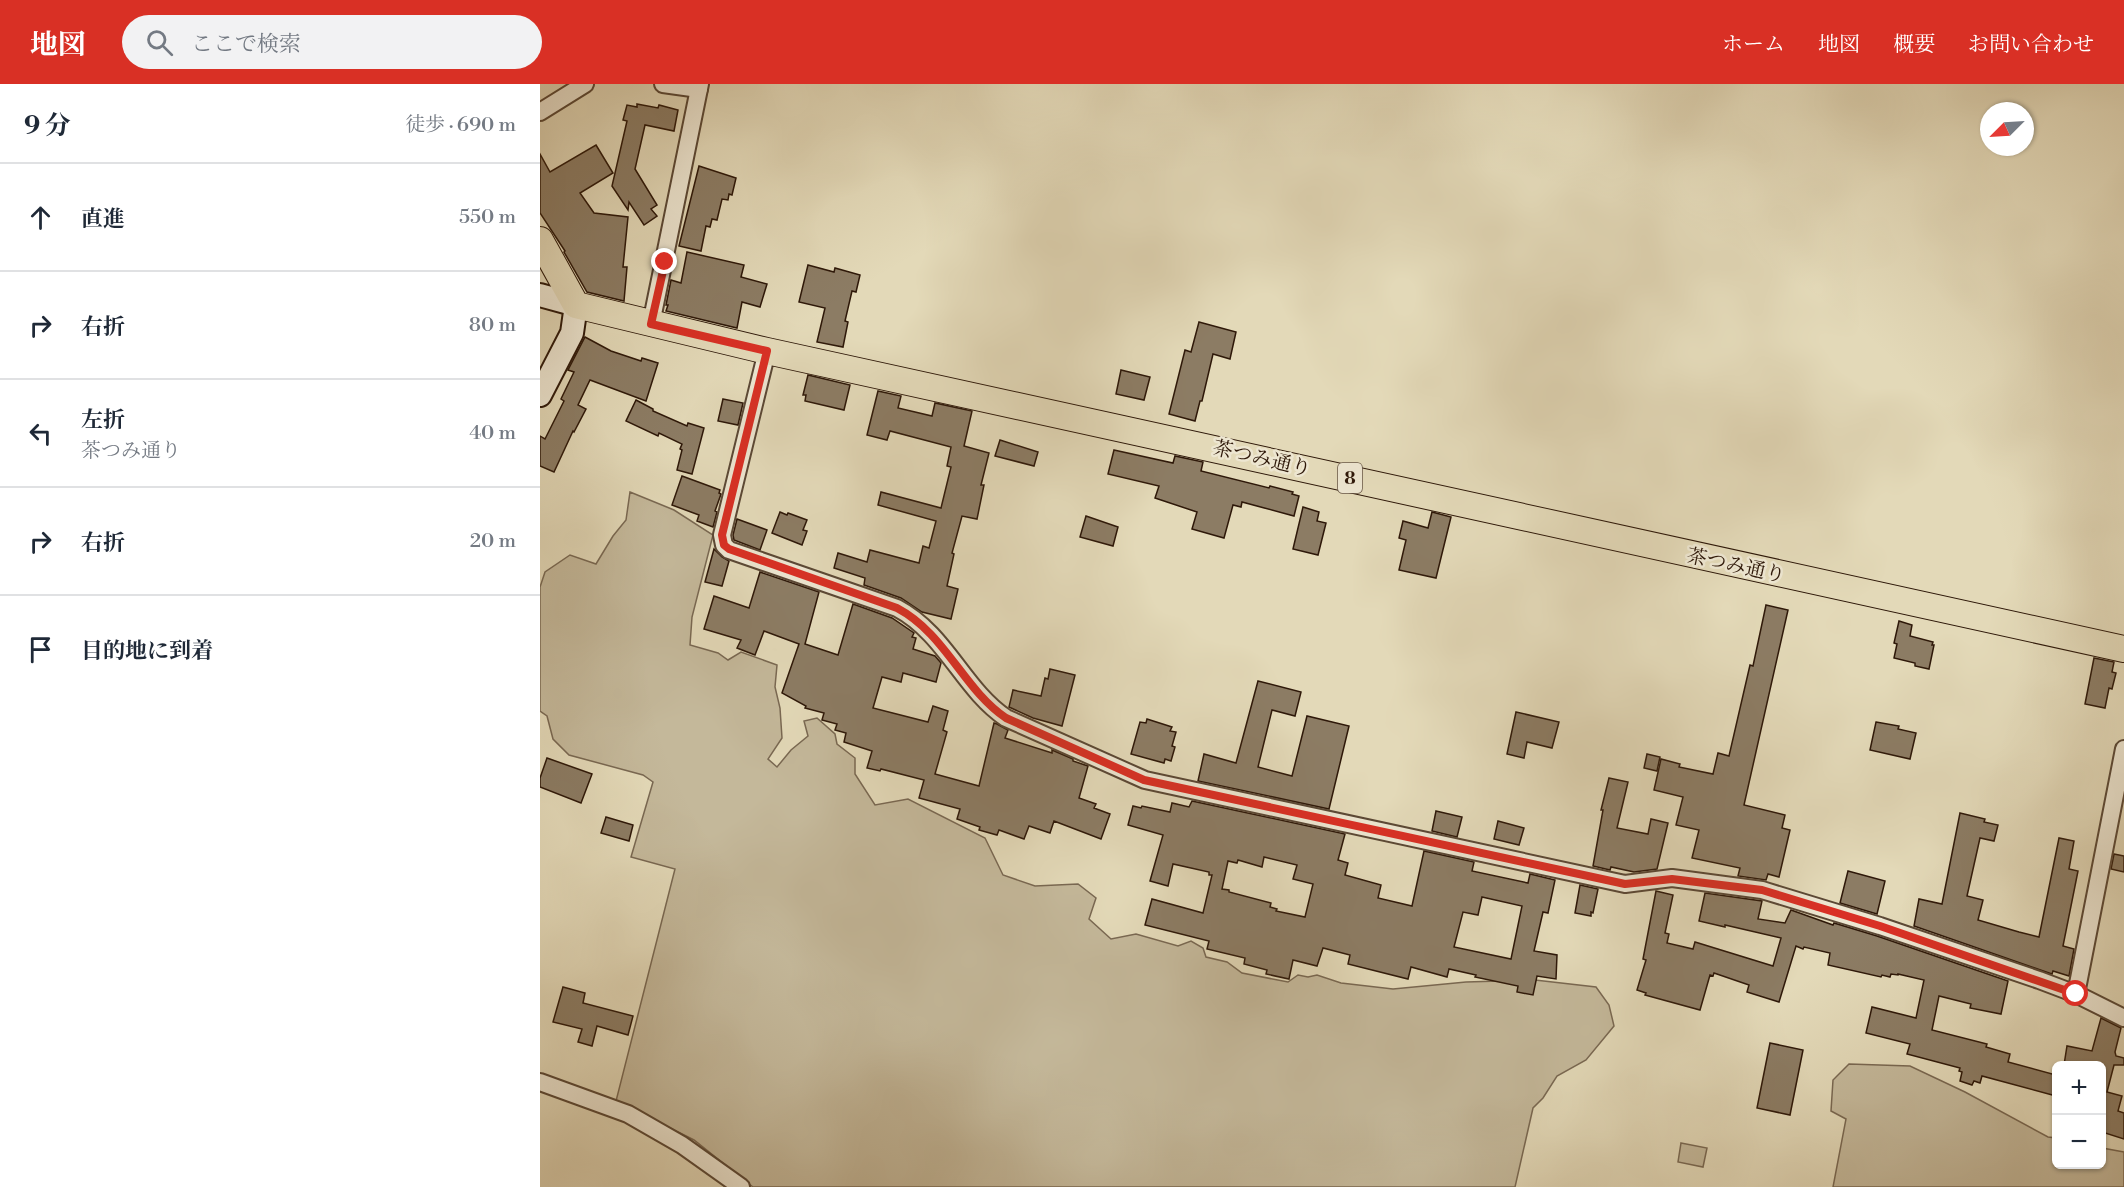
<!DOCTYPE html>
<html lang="ja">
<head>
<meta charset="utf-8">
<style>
  body { margin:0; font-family:"Libre Bodoni","Noto Serif JP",serif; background:#f2f2f3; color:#1f2937 }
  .controls { position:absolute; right:18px; bottom:18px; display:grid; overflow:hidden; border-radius:9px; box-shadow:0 2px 4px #0004 }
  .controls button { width:54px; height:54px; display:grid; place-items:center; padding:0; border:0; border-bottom:2px solid #e0e1e3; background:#fff; color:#1f2937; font:30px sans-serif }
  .compass { position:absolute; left:1440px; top:18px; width:54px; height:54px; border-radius:50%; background:#fff; box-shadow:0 2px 4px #0004; rotate:246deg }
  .stop { position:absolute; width:18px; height:18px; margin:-14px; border:4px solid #d93025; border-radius:50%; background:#fff }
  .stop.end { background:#d93025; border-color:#fff; box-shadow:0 2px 6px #0008 }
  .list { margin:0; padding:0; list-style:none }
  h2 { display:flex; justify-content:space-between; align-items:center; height:78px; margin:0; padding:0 24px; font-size:26px }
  h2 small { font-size:20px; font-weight:400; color:#747a83 }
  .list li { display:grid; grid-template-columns:39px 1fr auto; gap:18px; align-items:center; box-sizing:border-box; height:108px; padding:0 24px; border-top:2px solid #e0e1e3 }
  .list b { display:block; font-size:22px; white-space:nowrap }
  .list p { margin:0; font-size:20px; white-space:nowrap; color:#747a83 }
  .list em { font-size:20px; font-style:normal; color:#747a83 }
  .icon { flex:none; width:33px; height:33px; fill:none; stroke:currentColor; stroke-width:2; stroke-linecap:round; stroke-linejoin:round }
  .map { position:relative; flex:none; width:1584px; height:1103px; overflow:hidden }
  header { display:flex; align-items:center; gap:36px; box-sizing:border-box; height:84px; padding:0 30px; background:#d93025; color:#fff }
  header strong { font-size:28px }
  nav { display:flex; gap:33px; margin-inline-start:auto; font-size:21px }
  .search { width:420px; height:54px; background:#f2f2f3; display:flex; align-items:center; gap:15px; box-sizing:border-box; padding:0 21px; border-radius:33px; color:#747a83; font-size:22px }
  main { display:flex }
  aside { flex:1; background:#fff }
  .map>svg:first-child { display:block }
  .green { fill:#c4b89a; stroke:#796852; stroke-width:1.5 }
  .building { fill:#8c7c64; stroke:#2e1809; stroke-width:1.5; fill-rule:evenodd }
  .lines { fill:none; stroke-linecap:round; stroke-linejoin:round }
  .street-casing { stroke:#5b4835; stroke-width:20 }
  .secondary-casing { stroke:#2e1809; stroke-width:26 }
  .primary-casing { stroke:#2e1809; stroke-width:28 }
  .street { stroke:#ede6d1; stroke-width:16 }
  .secondary { stroke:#ede6d1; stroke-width:22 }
  .primary { stroke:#e3d9b8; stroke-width:26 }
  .route { stroke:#d93025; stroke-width:8 }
  .labels { text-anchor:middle; stroke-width:5; stroke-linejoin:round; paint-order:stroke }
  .shield { fill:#ede6d1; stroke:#675645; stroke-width:1.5 }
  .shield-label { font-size:18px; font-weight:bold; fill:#2e1809 }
  .street-label { font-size:20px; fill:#2e1809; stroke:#ede6d1 }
</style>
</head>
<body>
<header>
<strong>地図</strong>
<div class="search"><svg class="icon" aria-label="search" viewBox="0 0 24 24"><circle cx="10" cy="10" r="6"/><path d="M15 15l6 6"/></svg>ここで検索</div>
<nav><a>ホーム</a><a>地図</a><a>概要</a><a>お問い合わせ</a></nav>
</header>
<main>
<aside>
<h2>9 分<small>徒歩 · 690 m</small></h2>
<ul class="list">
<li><svg class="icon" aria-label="ahead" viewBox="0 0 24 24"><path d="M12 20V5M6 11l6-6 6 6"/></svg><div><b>直進</b></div><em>550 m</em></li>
<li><svg class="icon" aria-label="right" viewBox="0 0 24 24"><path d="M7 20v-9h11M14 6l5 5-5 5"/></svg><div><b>右折</b></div><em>80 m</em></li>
<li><svg class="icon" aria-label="left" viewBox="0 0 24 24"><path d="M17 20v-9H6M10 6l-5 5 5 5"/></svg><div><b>左折</b><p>茶つみ通り</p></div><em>40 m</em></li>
<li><svg class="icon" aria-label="right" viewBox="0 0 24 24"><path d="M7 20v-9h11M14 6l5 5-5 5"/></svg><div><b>右折</b></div><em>20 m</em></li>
<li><svg class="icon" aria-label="arrive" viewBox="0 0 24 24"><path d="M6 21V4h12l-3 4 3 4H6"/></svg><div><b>目的地に到着</b></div></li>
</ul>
</aside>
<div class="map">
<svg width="1584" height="1103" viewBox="0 0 1584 1103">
  <rect width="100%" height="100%" fill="#e3d9b8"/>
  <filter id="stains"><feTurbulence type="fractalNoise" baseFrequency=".00333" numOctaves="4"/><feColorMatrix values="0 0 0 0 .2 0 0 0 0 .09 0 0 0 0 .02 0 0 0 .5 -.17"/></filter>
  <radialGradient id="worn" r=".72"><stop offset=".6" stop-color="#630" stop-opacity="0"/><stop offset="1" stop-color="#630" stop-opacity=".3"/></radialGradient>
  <!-- green -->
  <g class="green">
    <path d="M90 408 134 426 173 451 152 533 150 561 178 569 188 576 201 568 237 581 235 603 240 624 242 654 228 675 237 683 251 666 268 652 264 637 277 634 295 650 297 660 315 674V690L335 721 368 715 445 754 463 791 495 802 538 800 556 814 549 835 571 855 596 850 638 862 651 857 663 864 666 873 687 878 702 889 748 898 758 891 768 893 777 891 801 899 853 905 926 898 995 896 1056 903 1069 921 1074 942 1046 976 1017 992 1003 1014 993 1024 975 1103H213L154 1056 76 1017 135 785 91 773 113 698 103 691 29 671 13 655 7 632 0 627V503L5 488 30 471 56 480 73 452 86 436Z"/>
    <path d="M1309 980 1370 982 1425 1008 1508 1053 1516 1054V1080H1562V1064L1584 1068V1103H1293L1306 1035 1291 1027 1293 996Z"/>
    <path d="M1141 1059 1167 1064 1163 1083 1138 1078Z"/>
  </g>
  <!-- building -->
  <g class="building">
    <path d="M97 20 118 24 119 21 138 26 134 47 105 41 95 85 117 121 111 125 117 132 104 141 89 118 88 126 72 102 87 37 83 36 87 21 97 23Z"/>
    <path d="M56 61 73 89 40 109 54 129 88 133 83 183H87L84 217 47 208 24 168 25 167 0 129V70L10 88Z"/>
    <path d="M159 82 196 94 192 111 189 110 188 116 182 115 177 136 172 135 170 143 166 142 161 167 139 162Z"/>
    <path d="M147 168 204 181 201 193 227 200 220 223 202 218 197 244 126 227 128 221H126L131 196 141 199Z"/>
    <path d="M268 181 294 188 295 184 320 191 316 208 312 207 305 237 308 238 303 263 277 258 285 224 259 218Z"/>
    <path d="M659 238 696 248 690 275 673 270 662 317H660L655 337 629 330 645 266 651 268Z"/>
    <path d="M45 253 71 267 101 277 102 274 118 279 106 317 50 296 38 321 46 325 34 348 33 347 14 388 0 382V352L5 355 24 317 21 315 34 288 28 286Z"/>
    <path d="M581 286 610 293 604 316 576 310Z"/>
    <path d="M268 291 310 301 304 326 265 317 266 311H263Z"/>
    <path d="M338 307 361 312 358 324 392 332 395 319 432 327 424 362 449 369 441 401H444L437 435 422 432 412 469 414 470 407 502 418 505 411 535 382 528 361 514 324 501 325 494 294 484 298 469 327 478 330 466 379 479 383 462 389 464 396 437 338 421 341 408 401 424 411 383 407 382 411 363 350 347 347 356 327 351Z"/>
    <path d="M183 315 203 319 198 341 178 337Z"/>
    <path d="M96 316 113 325V327L147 342 148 339 164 344 152 390 137 386 142 366 140 365 142 360 119 349 118 352 86 337Z"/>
    <path d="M460 356 498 368 494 382 455 372Z"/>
    <path d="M574 366 633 379 635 372 663 378 661 387 729 404 730 402 753 408 752 410 759 412 754 432 702 418 701 423 693 421 684 454 652 445 657 428 615 414 619 402 568 390Z"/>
    <path d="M142 392 180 406 179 409 181 410 175 427 177 428 173 443 157 437 159 431 132 421Z"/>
    <path d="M763 423 779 428 777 437 786 439 778 471 753 465Z"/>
    <path d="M240 428 247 431 248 429 267 436 263 446 267 447 262 461 232 449Z"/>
    <path d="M892 428 911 433 896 494 859 486 866 456 859 454 863 437 888 444Z"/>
    <path d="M546 432 578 443 573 462 540 453Z"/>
    <path d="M197 435 227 446 220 466 194 456 193 451Z"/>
    <path d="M174 465 182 473 189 477 182 502 165 498Z"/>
    <path d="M220 488 279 508 265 560 298 571 313 520 352 534 374 549 372 553 376 554 373 565 395 572 401 579 396 598 363 589 361 598 342 593 333 624 388 638 393 622 408 627 403 646 407 648 395 690 439 702 454 639 457 640 468 646 465 654 512 669V666L533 675V677L548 682 539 714 556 720 554 724 570 730 561 755 514 737 510 749 489 742 484 755 459 746 457 751 439 746 440 743 417 735 420 725 379 714 384 696 341 685 340 687 327 684 332 667 304 658 306 649 295 646 297 640 282 636 284 629 265 624 266 622 242 609 259 560 224 547 215 571 197 564 201 556 164 545 174 512 209 524Z"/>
    <path d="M1226 521 1248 526 1204 721 1245 731 1242 744 1250 746 1239 793 1228 790 1226 796 1198 792 1200 784 1152 774 1159 746 1136 741 1143 713 1114 706 1121 675 1140 680 1139 683 1173 690 1178 669 1189 672 1210 581 1213 582Z"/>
    <path d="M1359 537 1372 541 1370 552 1393 558 1392 561H1394L1389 585 1375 582V579L1354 574 1357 560 1354 559Z"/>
    <path d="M1554 574 1574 578 1572 588 1576 589 1572 605 1569 604 1565 624 1545 620Z"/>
    <path d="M510 585 535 591 522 642 493 634 469 623 473 606 501 612 505 594 508 595Z"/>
    <path d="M718 597 761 608 755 632 732 626 718 683 752 692 767 632 809 642 789 725 658 697 664 670 696 679Z"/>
    <path d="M976 628 1019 638 1012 664 987 658 984 674 967 670Z"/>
    <path d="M607 635 632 643 630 647 636 648 632 662 635 663 631 677 625 675 624 679 591 670 600 638 606 639Z"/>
    <path d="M1336 638 1359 642 1358 645 1376 649 1370 675 1330 666Z"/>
    <path d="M1107 670 1120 673 1117 687 1104 684Z"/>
    <path d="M7 674 52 690 41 719 0 703V694Z"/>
    <path d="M1069 694 1088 698 1077 744 1108 750 1111 735 1128 739 1117 785 1094 788 1071 783 1070 786 1053 782 1063 726H1061Z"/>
    <path d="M652 717 805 750 798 776 808 779 805 791 841 801 838 814 872 822 884 767 934 778 932 787 988 799 990 790 1015 796 1008 829 1003 828 994 867 1017 871 1016 895 997 892 993 911 977 908 978 902 935 893 936 891 909 885 907 893 871 883 868 895 808 880 810 871 783 864 777 882 753 876 749 895 726 890 727 886 704 880 705 874 667 865 669 857 605 841 612 815 663 829 672 791H669V788L633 780 628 802 610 797 623 751 588 741 593 722 601 724 602 722 630 728 632 719 649 723ZM724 773 757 781 753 795 773 800 765 833 736 827 737 825 730 823 731 819 689 808V806L682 805 688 777 697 779 698 776 722 783ZM942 813 982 822 971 875 914 863 923 828 938 831Z"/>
    <path d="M896 727 922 733 917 753 892 747Z"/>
    <path d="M1420 729 1445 735 1444 738 1458 741 1454 757 1440 754 1427 812 1443 816 1438 836 1479 848 1499 853 1519 754 1534 757 1529 785 1538 787 1523 862 1534 865 1529 892 1513 887 1512 890 1374 842 1379 815 1402 820Z"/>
    <path d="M66 733 93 741 89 757 61 749Z"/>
    <path d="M958 737 984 744 979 761 954 755Z"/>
    <path d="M1574 770 1584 772V788L1571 785Z"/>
    <path d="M1308 787 1345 797 1337 830 1300 819Z"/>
    <path d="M1040 801 1058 805 1053 829 1051 828V832L1035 829Z"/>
    <path d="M1116 807 1133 811 1125 849 1129 850 1127 859 1153 865 1155 858 1233 882 1241 854 1185 841V843L1159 837 1165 809 1222 817 1218 835 1245 839 1251 826 1293 841 1294 839 1337 852 1468 897 1461 930 1430 924 1431 920 1399 912 1392 946 1447 960 1446 963 1470 970 1468 978 1516 991V1012L1442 992 1440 999 1434 997 1432 1001 1420 997 1422 988 1419 987 1420 984 1367 970 1370 960 1326 949 1332 923 1376 934 1384 896 1358 890V891L1351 890 1350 893 1342 891 1341 893 1288 881 1290 869 1264 863 1263 865 1256 862 1239 918 1207 908 1209 901 1174 889 1173 892 1170 891 1160 926 1105 911 1106 909 1097 906 1106 876 1103 875Z"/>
    <path d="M23 903 45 909 43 919 93 932 88 951 57 942 52 962 38 958 42 945 13 938Z"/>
    <path d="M1561 934 1581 944 1575 968 1576 972 1584 974V981H1574L1567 1008 1582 1012 1578 1027 1584 1029V1055L1562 1048V981H1524L1527 962 1552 967Z"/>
    <path d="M1230 959 1263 966 1250 1031 1217 1024Z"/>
  </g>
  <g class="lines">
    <defs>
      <g id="street">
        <path d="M123 0 159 5"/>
        <path d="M0 28 45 0"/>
        <path d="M111 240 160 0"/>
        <path d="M227 267 182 451 184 461 189 466 357 524C406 550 423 605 466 634L605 696 1085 800 1132 794 1222 806 1340 842 1499 896 1536 910 1584 934"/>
        <path d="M1536 910 1584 665"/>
        <path d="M0 998 88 1030 142 1061 201 1103"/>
      </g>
      <path id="secondary" d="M0 211 36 221 32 249 0 311"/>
      <path id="primary" d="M0 156 36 221 227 267 1584 565"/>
    </defs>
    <!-- street casing -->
    <use href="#street" class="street-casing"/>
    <!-- secondary casing -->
    <use href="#secondary" class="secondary-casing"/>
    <!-- primary casing -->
    <use href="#primary" class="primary-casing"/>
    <!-- street -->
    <use href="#street" class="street"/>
    <!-- secondary -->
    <use href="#secondary" class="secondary"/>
    <!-- primary -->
    <use href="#primary" class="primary"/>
  </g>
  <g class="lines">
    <!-- route -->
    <path class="route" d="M125 178 111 240 227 267 182 451 184 461 189 465 357 524C406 550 423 605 466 634L604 696 1085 800 1132 795 1222 806 1340 842 1536 910"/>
  </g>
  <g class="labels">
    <!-- shield labels -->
    <rect class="shield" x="798" y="379" width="24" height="30" rx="4.5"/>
    <g class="shield-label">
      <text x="810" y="400">8</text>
    </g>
    <!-- street labels -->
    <g class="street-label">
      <text transform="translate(722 374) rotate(13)" y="7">茶つみ通り</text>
      <text transform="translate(1196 481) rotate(12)" y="7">茶つみ通り</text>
    </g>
  </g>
  <rect width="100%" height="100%" filter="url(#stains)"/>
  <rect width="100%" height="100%" fill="url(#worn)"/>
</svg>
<div class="controls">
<button>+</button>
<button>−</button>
</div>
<svg class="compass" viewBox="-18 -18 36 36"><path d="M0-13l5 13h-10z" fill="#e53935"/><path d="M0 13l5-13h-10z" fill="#747a83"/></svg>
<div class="stop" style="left:1536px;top:910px"></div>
<div class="stop end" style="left:125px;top:178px"></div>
</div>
</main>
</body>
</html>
